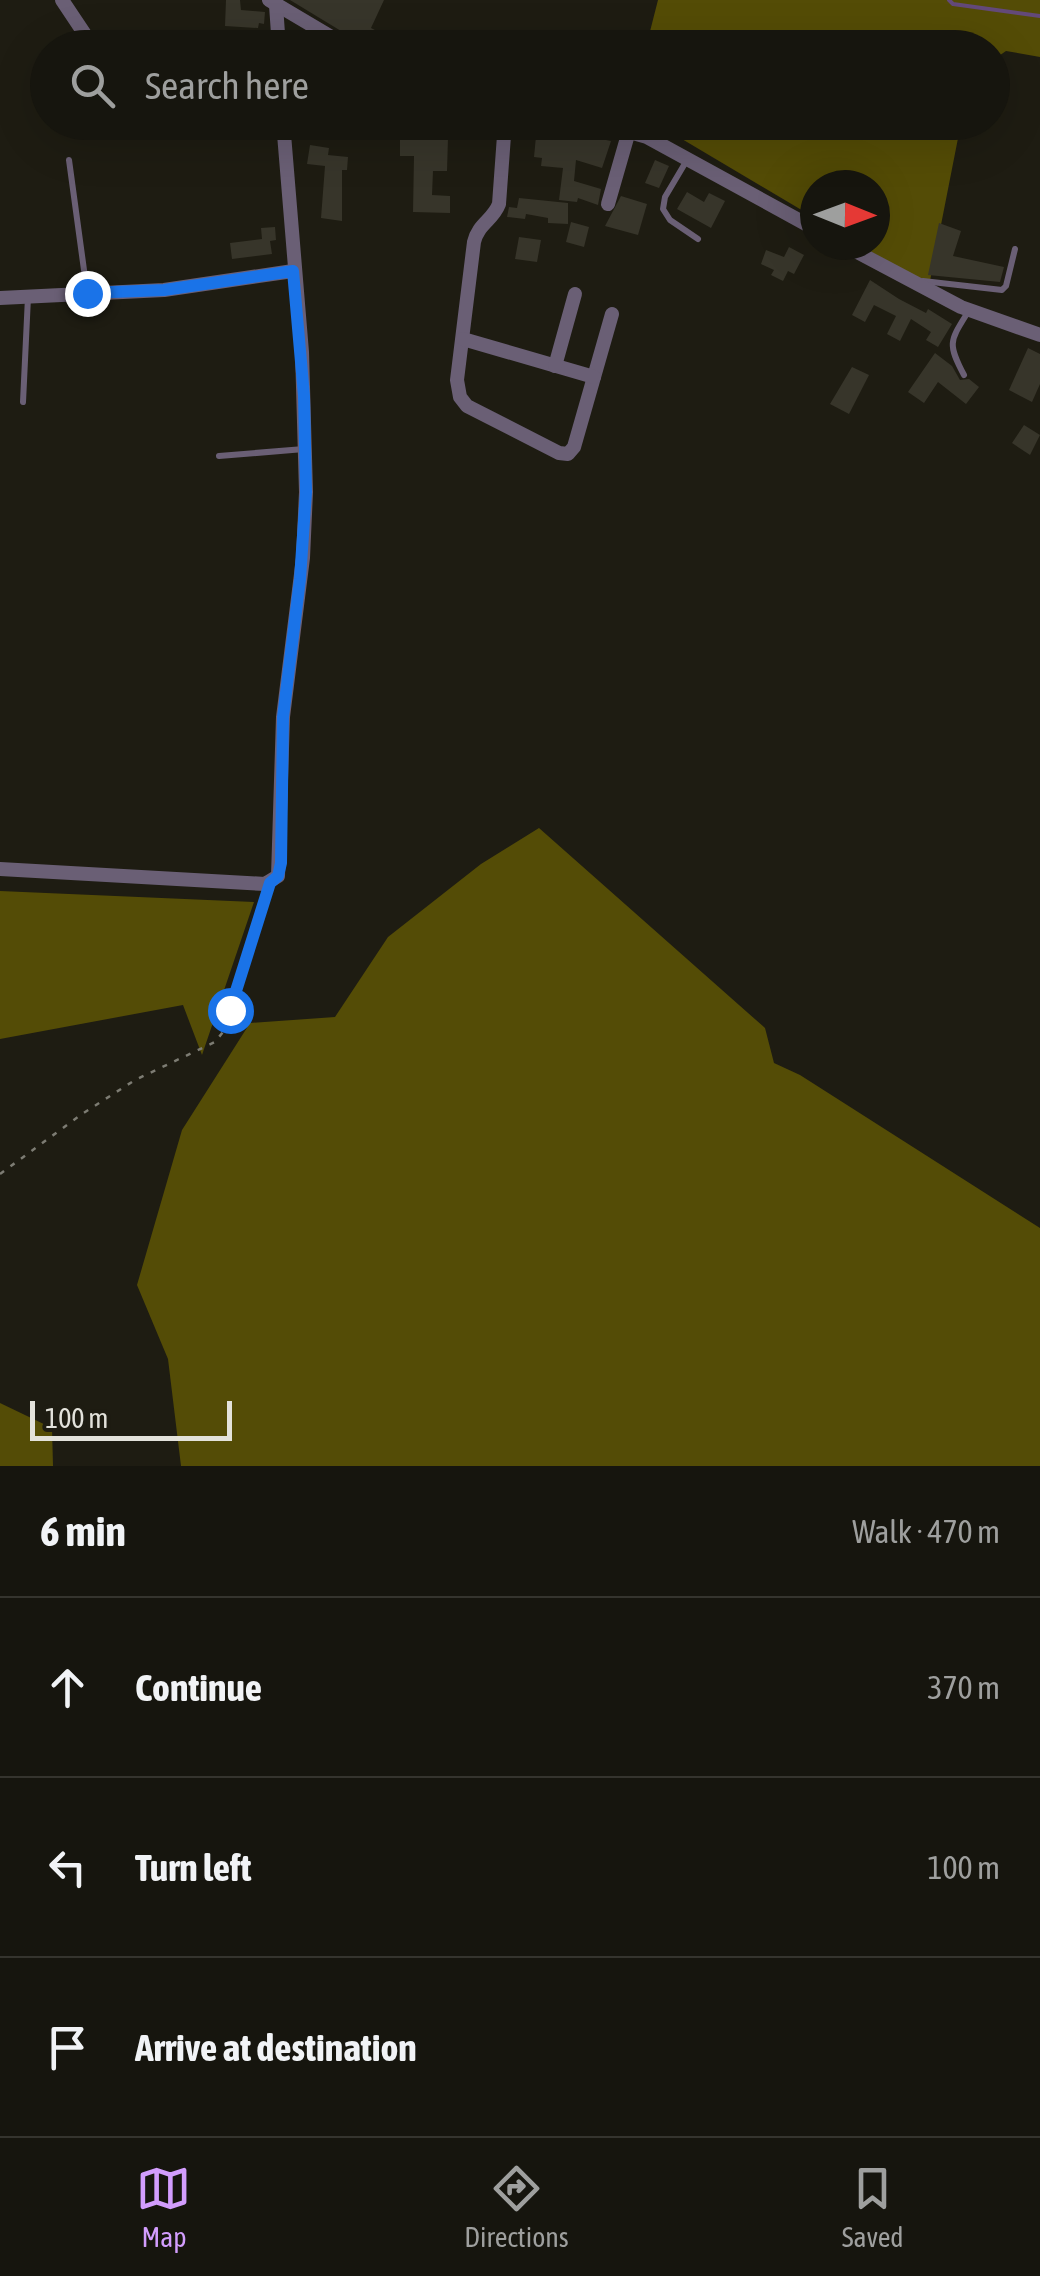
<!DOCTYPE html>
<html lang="en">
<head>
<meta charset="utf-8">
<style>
  body { margin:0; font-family:"Asap Condensed",sans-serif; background:#23221c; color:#f1f3f6 }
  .compass { position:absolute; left:800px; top:170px; width:90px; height:90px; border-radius:50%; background:#16150e; box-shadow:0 10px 40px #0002; rotate:91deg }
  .scale { position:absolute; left:30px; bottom:25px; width:202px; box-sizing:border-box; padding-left:10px; border:5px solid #e3e2db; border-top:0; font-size:28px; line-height:35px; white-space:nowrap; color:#e3e2db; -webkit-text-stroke:8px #1e1c12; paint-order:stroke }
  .stop { position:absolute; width:30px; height:30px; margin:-22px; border:8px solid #1a73e8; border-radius:50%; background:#fff }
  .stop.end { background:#1a73e8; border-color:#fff; box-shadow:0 2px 10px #0008 }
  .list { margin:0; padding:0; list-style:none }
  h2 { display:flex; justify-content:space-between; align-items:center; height:130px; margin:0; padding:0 40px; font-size:42px }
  h2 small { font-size:32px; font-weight:400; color:#9e9f9e }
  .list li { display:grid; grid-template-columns:65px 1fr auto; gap:30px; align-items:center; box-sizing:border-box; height:180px; padding:0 40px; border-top:2px solid #35342e }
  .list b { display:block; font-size:38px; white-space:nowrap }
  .list em { font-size:32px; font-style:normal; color:#9e9f9e }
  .icon { flex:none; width:55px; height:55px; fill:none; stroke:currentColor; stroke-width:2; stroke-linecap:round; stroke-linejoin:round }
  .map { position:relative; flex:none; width:1040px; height:1466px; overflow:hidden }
  .search { position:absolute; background:#16150e; box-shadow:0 10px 40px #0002; left:30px; right:30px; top:30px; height:110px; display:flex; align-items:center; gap:25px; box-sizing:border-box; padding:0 35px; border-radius:55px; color:#9e9f9e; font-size:38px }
  .sheet { height:670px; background:#16150e }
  nav { display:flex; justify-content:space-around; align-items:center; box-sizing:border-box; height:140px; border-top:2px solid #35342e; background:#16150e; font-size:28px; color:#9e9f9e }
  nav a { display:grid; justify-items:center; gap:5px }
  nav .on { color:#d29dfd }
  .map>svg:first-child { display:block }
  .forest { fill:#544c06 }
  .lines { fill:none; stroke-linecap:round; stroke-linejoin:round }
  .stream { stroke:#634979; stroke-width:4 }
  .building { fill:#37352a }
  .path { stroke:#7d7c73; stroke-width:2.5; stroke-dasharray:5 8; stroke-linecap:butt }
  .service { stroke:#6a5f75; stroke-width:6 }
  .minor { stroke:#6a5f75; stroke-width:14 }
  .route { stroke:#1a73e8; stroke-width:12 }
</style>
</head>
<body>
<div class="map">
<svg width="1040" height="1466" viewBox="0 0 1040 1466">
  <rect width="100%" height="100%" fill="#1e1c12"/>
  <!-- forest -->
  <g class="forest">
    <path d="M658 0H1040V57L1006 51 993 60 992 48 646 47Z"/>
    <path d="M655 123H961L929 286 860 245H875V185H815V218Z"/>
    <path d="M539 828 765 1028 774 1063 800 1075 1040 1228V1466H181L168 1359 137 1285 182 1130 250 1023 335 1017 388 937 481 864Z"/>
    <path d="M0 891 254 902 202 1055 183 1005 0 1039Z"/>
    <path d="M0 1403 52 1428 53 1466H0Z"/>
  </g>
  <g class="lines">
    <!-- stream -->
    <path class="stream" d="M949 0 953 4 1040 16"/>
  </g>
  <!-- building -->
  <g class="building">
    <path d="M226 0H240L241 10 265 12 264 24 259 23 258 28 225 26Z"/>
    <path d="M290 0H384L371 28 410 48H369Z"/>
    <path d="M413 122 462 125 461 139 448 138 447 171H433L432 195 450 196V213L413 212 414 156H400V136L412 137Z"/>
    <path d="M537 126 611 141 602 168 576 160 574 181 601 189 598 205 578 198 577 202 559 200 563 168 541 166 542 158 534 157Z"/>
    <path d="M310 145 329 148 328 155 348 157 347 170H342V221L321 218 325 166 307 164Z"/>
    <path d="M655 160 669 166 659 188 645 183Z"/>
    <path d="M687 192 704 202 709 193 725 201 711 228 677 209Z"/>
    <path d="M621 196 647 204 638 235 605 226Z"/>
    <path d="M519 198 568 203V224L548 223V218L526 214 525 219 507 217 509 207 517 208Z"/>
    <path d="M571 222 589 227 584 247 566 242Z"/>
    <path d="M939 223 961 231 953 256 1004 267 1000 282 928 275Z"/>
    <path d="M275 227 276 240 270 241 272 254 232 259 230 243 262 239 261 228Z"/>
    <path d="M519 237 541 240 537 262 515 259Z"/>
    <path d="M789 247 804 255 794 274 788 271 783 281 771 275 774 270 761 264 766 250 784 257Z"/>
    <path d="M870 280 899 299 926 313 928 309 952 324 938 347 926 340 931 332 911 319 900 341 887 334 896 316 874 305 865 322 852 315Z"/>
    <path d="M1028 348 1040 354V384L1032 402 1009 390Z"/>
    <path d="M935 353 952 366 960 380 969 379 979 387 966 404 938 382 924 403 908 392Z"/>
    <path d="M852 367 869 375 849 414 830 404Z"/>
    <path d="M1024 425 1040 435 1030 455 1012 443Z"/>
  </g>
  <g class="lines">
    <!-- path -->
    <path class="path" d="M0 1174 82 1114 135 1080 215 1042 223 1032 266 899"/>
    <!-- service -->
    <g class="service">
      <path d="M69 160 87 292"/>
      <path d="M687 160 665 197 663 209 670 220 698 239"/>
      <path d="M923 281 1002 290 1006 286 1015 249"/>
      <path d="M964 375C947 343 950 341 968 312"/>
      <path d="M23 402 28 297"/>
      <path d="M219 456 304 449"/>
    </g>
    <!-- minor -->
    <g class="minor">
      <path d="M62 0 94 48"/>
      <path d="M269 0 350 48"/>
      <path d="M276 5 279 48"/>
      <path d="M505 122 499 204C493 220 478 224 474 242L457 380 460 397 467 406 559 453 568 454 574 447 612 314"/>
      <path d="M594 122 647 137 815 229"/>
      <path d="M608 204 629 131"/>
      <path d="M844 245 961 307 1040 335"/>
      <path d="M0 298 164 290 293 271"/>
      <path d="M463 339 594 377"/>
      <path d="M555 366 575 294"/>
      <path d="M0 869 265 884 278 876 283 717 303 558 306 492 302 352 283 122"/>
    </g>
  </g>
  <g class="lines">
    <!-- route -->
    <path class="route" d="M87 293 164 290 293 271 304 396 306 492 300 579 283 717 281 863 278 876 270 883 230 1010"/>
  </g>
</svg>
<svg class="compass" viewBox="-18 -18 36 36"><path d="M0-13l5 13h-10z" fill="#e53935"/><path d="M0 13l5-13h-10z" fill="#9e9f9e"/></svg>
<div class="scale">100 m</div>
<div class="stop" style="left:230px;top:1010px"></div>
<div class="stop end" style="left:87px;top:293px"></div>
<div class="search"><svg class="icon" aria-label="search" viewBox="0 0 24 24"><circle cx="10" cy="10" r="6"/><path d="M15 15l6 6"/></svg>Search here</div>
</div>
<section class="sheet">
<h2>6 min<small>Walk · 470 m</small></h2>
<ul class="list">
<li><svg class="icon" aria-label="ahead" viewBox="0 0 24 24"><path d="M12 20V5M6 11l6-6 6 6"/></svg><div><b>Continue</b></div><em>370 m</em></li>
<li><svg class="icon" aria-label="left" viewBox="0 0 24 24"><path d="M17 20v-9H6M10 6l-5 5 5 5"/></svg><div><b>Turn left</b></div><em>100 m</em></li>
<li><svg class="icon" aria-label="arrive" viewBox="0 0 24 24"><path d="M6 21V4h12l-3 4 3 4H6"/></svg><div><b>Arrive at destination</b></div></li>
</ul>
</section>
<nav>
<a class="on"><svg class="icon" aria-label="map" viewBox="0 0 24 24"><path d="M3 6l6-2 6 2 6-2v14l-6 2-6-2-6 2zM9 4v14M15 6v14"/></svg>Map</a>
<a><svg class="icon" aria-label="directions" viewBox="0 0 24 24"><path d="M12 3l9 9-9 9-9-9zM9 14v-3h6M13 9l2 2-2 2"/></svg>Directions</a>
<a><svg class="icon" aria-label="saved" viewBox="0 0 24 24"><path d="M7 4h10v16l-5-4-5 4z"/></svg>Saved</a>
</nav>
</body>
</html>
